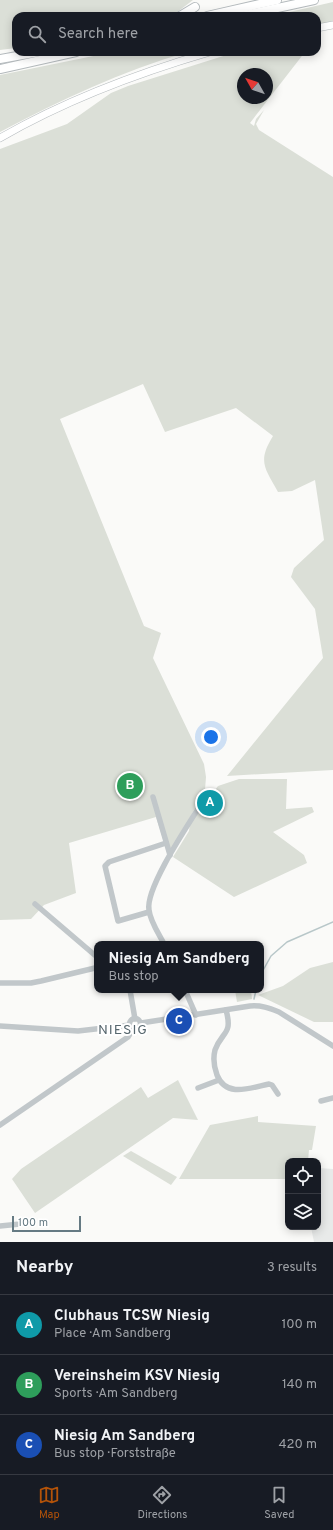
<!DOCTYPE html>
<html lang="en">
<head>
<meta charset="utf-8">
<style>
  body { margin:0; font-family:Overpass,sans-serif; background:#20242c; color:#f1f3f6 }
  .controls { position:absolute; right:12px; bottom:12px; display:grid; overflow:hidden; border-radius:8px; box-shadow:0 2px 10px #0003 }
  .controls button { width:36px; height:36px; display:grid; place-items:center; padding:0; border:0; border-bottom:1px solid #363941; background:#171b24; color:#f1f3f6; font:20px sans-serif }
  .compass { position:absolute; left:237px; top:68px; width:36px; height:36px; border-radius:50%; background:#171b24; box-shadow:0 2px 10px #0003; rotate:310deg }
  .scale { position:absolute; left:12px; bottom:10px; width:69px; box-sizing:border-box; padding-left:4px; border:2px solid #657a83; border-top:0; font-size:11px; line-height:14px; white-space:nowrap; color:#657a83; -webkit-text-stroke:3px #fff; paint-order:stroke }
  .you { position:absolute; left:211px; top:737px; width:14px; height:14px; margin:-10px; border:3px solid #fff; border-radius:50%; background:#1a73e8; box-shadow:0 0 0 6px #1a73e833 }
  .badge { display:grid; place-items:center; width:26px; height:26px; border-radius:50%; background:#b45309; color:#fff; font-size:13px; font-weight:700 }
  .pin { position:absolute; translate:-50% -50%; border:2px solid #fff; box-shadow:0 1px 4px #0006 }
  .popup { position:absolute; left:94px; top:941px; width:170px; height:52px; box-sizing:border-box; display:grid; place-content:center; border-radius:8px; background:#171b24; filter:drop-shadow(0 1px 3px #0005); font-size:13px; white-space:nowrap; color:#9ea1a6 }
  .popup b { font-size:15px; color:#f1f3f6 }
  .popup::after { content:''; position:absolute; left:50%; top:100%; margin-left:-8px; border:8px solid transparent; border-top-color:#171b24 }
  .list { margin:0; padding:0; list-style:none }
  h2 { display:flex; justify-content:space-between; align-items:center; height:52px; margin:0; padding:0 16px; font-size:17px }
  h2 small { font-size:13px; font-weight:400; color:#9ea1a6 }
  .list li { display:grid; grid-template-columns:26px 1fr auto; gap:12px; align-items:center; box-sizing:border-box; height:60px; padding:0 16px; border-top:1px solid #363941 }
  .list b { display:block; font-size:15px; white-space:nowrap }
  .list p { margin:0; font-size:13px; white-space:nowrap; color:#9ea1a6 }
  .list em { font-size:13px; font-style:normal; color:#9ea1a6 }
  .icon { flex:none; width:22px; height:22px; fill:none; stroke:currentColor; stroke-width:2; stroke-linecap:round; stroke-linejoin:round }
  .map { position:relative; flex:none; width:333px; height:1242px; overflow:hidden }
  .search { position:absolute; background:#171b24; box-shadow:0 2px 10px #0003; left:12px; right:12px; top:12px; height:44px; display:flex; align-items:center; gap:10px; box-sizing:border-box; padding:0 14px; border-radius:12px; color:#9ea1a6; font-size:15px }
  .sheet { height:232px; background:#171b24 }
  nav { display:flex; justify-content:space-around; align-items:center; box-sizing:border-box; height:56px; border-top:1px solid #363941; background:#171b24; font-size:11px; color:#9ea1a6 }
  nav a { display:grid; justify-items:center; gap:2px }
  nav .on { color:#b45309 }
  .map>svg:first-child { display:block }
  .built { fill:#e8eae9 }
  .green { fill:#dbdfd7; fill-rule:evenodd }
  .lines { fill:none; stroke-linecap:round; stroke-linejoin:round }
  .stream { stroke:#b8c7c9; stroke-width:1.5 }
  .major-casing { stroke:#b5bbbe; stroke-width:8 }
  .highway-casing { stroke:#b4babd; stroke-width:10 }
  .minor { stroke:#c1c7ca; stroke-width:5.5 }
  .major { stroke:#fff; stroke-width:7 }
  .highway { stroke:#fff; stroke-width:8 }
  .labels { text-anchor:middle; stroke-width:4; stroke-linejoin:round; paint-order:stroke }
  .quarter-label { font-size:14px; letter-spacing:1px; fill:#57676e; stroke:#fff }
</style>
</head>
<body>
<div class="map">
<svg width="333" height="1242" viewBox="0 0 333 1242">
  <rect width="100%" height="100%" fill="#fafaf8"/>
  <!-- built -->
  <path class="built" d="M318 1168 333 1169V1242H314L311 1227H318Z"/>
  <!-- green -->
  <g class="green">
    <path d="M0 0H193L172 16H16V48L0 50Z"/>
    <path d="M333 2V22L317 25V16H272Z"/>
    <path d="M113 52H188C122 71 60 100 0 132V75Z"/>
    <path d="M236 52H305L250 123 254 126 256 119 264 110 256 124 259 130 333 177V770L227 776 323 658 315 609 291 577 294 568 324 540 315 480 292 491 278 492C265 468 257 462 273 436L236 408 165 432 143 384 60 419 144 626 161 633 153 658 204 764 206 777 205 790 174 847 167 852 156 817 69 843 76 893 44 905 31 919 0 920V149L67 124 111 93 128 86ZM243 74H267V98H243Z"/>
    <path d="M239 779H287L286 809 312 807 314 812 273 832 304 855 307 863 234 897 173 857 189 831 190 824 218 786Z"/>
    <path d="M333 962V1022H314L258 995 283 986 310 968Z"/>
    <path d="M235 990H251L252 999 237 1002Z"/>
    <path d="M178 1080 198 1120 173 1118 35 1213 12 1179 21 1169 141 1087 148 1098Z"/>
    <path d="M258 1116V1122L316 1126 312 1150H309L308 1161H288V1179H179L210 1125Z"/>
    <path d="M131 1151 177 1177 171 1185 123 1156Z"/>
  </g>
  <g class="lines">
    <!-- stream -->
    <g class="stream">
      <path d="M261 974 271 956 287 942 333 922"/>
      <path d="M254 999 256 990"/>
    </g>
    <defs>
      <g id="major">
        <path d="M317 28 333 25"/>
        <path d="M0 138C66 100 138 73 210 52"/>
      </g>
      <g id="highway">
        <path d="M180 16 195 7"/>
        <path d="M207 16 277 0"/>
        <path d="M241 16 314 0"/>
        <path d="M0 59 39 52"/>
        <path d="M0 69 76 52"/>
      </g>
    </defs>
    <!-- major casing -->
    <use href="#major" class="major-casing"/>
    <!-- highway casing -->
    <use href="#highway" class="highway-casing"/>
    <!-- minor -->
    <g class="minor">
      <path d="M153 797 170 855"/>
      <path d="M35 904 97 957"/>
      <path d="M149 912 118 921 105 866 109 862 166 843"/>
      <path d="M164 944C159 934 150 921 149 910 145 888 190 822 203 801"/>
      <path d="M0 983H31L41 981 95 968 97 966"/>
      <path d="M130 990 135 1019"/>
      <path d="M185 990 196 1015"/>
      <path d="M226 1010C233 1035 222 1031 215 1050 213 1058 214 1067 217 1075 226 1098 250 1088 269 1084L272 1085 278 1094"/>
      <circle cx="135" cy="1024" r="5.5"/>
      <path d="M141 1023 250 1006C261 1005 269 1008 279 1012L333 1046"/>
      <path d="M0 1026 78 1031 130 1025"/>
      <path d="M198 1088 219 1080"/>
      <path d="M321 1101 333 1098"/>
      <path d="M0 1125 128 1037 133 1029"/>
      <path d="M0 1226 20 1224"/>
    </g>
    <!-- major -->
    <use href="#major" class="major"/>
    <!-- highway -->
    <use href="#highway" class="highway"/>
  </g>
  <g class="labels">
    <!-- quarter labels -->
    <g class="quarter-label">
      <text x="123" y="1034">NIESIG</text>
    </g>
  </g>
</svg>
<div class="controls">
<button><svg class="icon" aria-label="locate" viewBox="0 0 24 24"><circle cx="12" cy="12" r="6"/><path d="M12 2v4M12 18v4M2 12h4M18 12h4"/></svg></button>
<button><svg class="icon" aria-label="layers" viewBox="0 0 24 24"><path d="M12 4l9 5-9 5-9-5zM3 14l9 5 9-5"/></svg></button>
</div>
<svg class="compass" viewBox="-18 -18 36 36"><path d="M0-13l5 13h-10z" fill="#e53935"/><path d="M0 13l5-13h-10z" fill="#9ea1a6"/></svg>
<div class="scale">100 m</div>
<div class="you"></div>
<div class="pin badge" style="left:210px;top:803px;background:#0f9aa8">A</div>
<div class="pin badge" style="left:130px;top:786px;background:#2e9e5b">B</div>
<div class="pin badge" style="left:179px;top:1021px;background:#1a4fb4">C</div>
<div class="popup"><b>Niesig Am Sandberg</b>Bus stop</div>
<div class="search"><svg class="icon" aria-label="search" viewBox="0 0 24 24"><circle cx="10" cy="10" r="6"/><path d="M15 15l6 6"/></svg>Search here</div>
</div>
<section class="sheet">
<h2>Nearby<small>3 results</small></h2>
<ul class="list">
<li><span class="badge" style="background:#0f9aa8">A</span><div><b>Clubhaus TCSW Niesig</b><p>Place · Am Sandberg</p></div><em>100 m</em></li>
<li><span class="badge" style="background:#2e9e5b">B</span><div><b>Vereinsheim KSV Niesig</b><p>Sports · Am Sandberg</p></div><em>140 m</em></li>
<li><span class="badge" style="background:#1a4fb4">C</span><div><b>Niesig Am Sandberg</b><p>Bus stop · Forststraße</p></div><em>420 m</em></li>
</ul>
</section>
<nav>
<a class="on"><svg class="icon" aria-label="map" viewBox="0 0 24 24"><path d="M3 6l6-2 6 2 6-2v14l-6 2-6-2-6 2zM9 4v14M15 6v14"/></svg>Map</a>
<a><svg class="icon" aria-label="directions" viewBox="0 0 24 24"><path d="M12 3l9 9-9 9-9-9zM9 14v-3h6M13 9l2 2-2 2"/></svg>Directions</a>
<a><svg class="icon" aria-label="saved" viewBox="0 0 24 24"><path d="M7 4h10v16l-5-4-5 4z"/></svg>Saved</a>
</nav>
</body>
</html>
